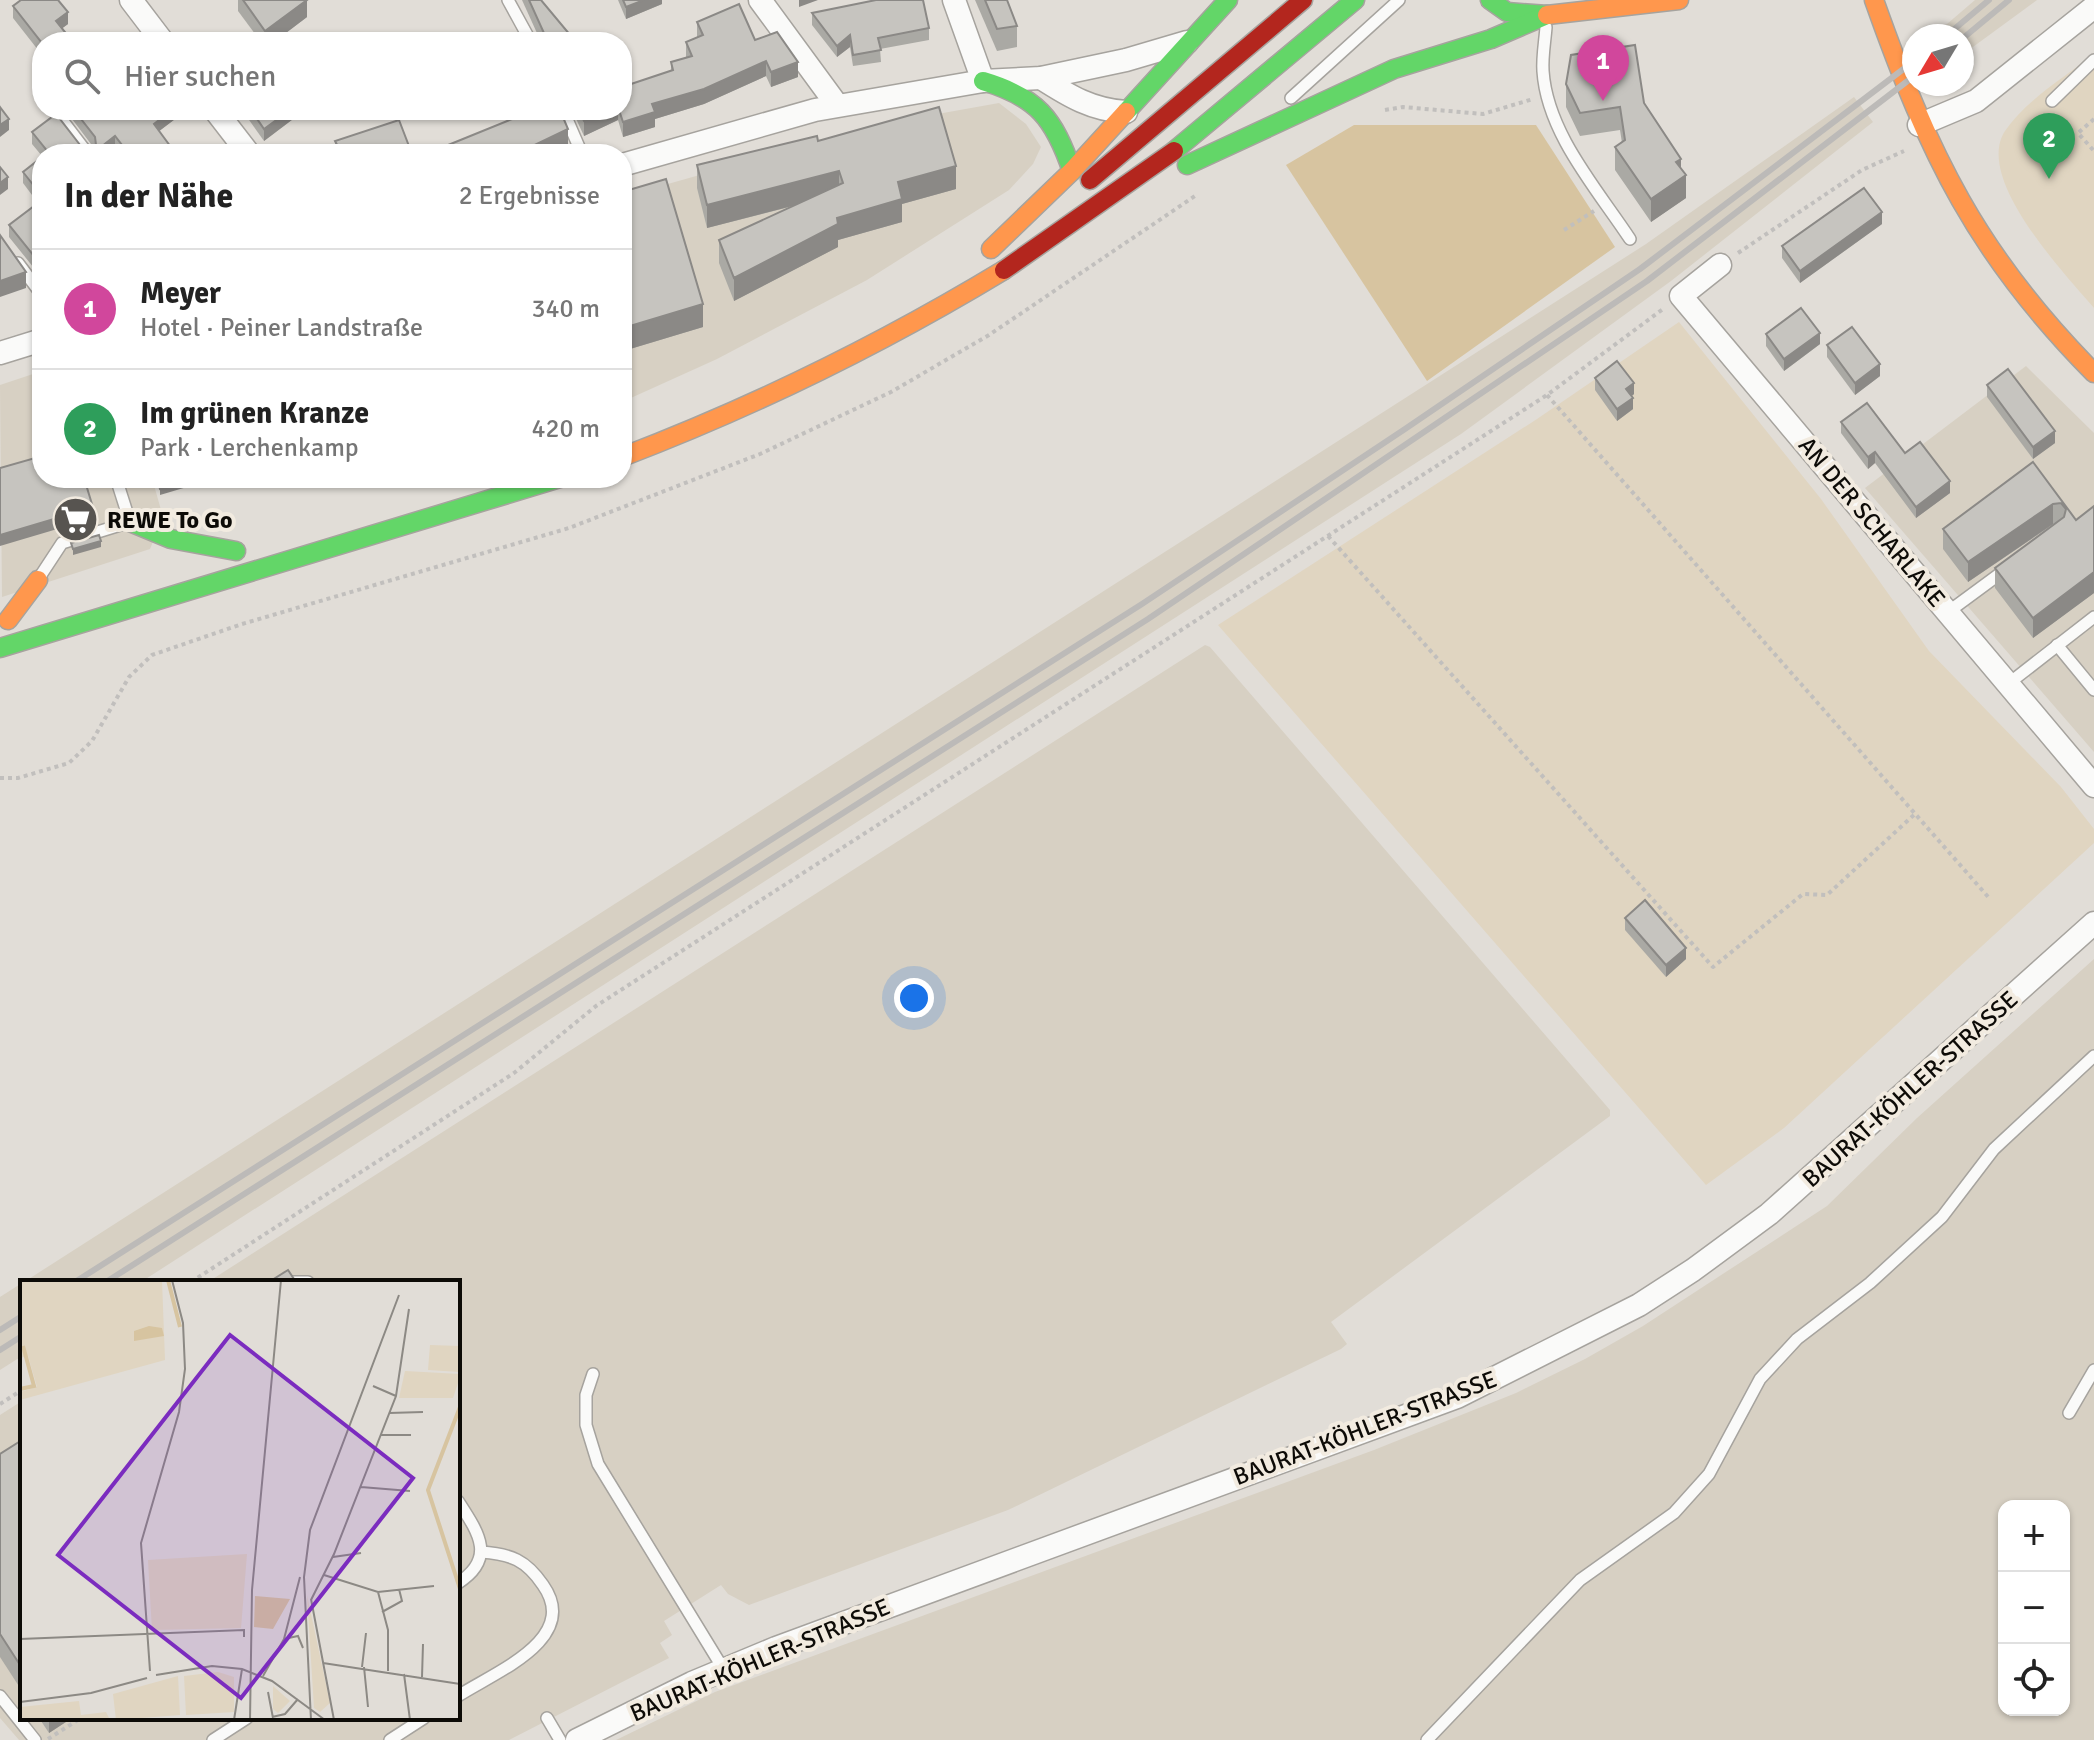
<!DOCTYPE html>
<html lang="de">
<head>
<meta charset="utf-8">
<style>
  body { margin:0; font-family:Signika,sans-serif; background:#f2f2f2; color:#222 }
  .controls { position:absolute; right:24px; bottom:24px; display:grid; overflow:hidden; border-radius:16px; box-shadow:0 2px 6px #0004 }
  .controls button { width:72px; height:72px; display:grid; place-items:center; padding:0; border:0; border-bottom:2px solid #e0e0e0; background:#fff; color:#222; font:40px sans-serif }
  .compass { position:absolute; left:1902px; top:24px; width:72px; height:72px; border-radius:50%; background:#fff; box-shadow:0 2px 6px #0004; rotate:232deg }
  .you { position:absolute; left:914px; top:998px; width:28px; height:28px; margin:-20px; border:6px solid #fff; border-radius:50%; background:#1a73e8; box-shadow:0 0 0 12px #1a73e833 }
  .badge { display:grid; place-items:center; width:52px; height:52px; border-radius:50%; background:#0b8043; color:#fff; font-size:26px; font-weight:700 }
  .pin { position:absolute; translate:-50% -66px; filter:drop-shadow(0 2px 4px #0008) }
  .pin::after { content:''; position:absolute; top:42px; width:28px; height:24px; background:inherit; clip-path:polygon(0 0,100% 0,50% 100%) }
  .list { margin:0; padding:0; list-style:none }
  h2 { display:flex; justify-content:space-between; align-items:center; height:104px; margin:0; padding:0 32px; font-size:34px }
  h2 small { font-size:26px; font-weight:400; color:#767676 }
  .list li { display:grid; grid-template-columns:52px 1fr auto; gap:24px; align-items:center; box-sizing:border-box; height:120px; padding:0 32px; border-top:2px solid #e0e0e0 }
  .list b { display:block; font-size:30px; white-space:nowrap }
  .list p { margin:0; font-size:26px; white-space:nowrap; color:#767676 }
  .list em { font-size:26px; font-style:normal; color:#767676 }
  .icon { flex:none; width:44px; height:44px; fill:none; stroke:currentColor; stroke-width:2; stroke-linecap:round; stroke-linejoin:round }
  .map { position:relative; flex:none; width:2094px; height:1740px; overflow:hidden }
  .search { position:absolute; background:#fff; box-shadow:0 2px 6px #0004; left:32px; top:32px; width:600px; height:88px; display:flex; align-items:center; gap:20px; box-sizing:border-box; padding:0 28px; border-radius:32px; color:#767676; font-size:30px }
  .panel { position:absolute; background:#fff; box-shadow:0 2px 6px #0004; left:32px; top:144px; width:600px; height:344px; border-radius:32px }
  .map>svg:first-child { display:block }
  .built { fill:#d7d0c3; fill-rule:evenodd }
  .green { fill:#e0d5c1 }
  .water { fill:#d7c4a0 }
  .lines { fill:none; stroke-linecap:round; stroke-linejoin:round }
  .lane-casing { stroke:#a6a39e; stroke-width:14 }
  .street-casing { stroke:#a6a39e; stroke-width:25 }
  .fast-casing { stroke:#a6a39e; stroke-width:21 }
  .slow-casing { stroke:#a6a39e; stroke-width:21 }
  .jam-casing { stroke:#a6a39e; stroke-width:21 }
  .path { stroke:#c1bfbd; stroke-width:4; stroke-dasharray:4 4; stroke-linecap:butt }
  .lane { stroke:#fafaf9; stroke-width:11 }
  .street { stroke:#fafaf9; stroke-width:22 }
  .fast { stroke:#63d668; stroke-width:18 }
  .slow { stroke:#ff974d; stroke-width:18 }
  .jam { stroke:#b3261e; stroke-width:18 }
  .rail { stroke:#bcbab8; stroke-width:6 }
  .wall { fill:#aaa9a4 }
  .shaded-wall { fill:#8b8986 }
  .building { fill:#c6c4bf; stroke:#8b8986; stroke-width:2 }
  .labels { text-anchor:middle; stroke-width:8; stroke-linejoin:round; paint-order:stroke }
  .poi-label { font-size:24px; font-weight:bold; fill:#0d0b07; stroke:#f2ebe0; text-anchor:start }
  .street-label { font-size:24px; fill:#0d0b07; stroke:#f2ebe0 }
  .inset-river { fill:none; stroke:#d7c4a0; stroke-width:4 }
  .inset-road { fill:none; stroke:#8c8984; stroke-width:2 }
  .view { fill:#7b2cbf; fill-opacity:0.15; stroke:#7b2cbf; stroke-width:4 }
  .inset-edge { fill:none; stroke:#0d0b07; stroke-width:4 }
</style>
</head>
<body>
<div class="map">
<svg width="2094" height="1740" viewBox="0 0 2094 1740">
  <rect width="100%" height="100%" fill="#e1ddd7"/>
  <!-- built -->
  <g class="built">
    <path d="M1975 0H2037L1962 55V36H1933Z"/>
    <path d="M1854 97 1873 122 1671 281 1461 434 141 1282H24L1646 244Z"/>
    <path d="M999 103 1026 124 1041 147 1033 164 1009 190 867 280 717 359 622 402V197L876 125Z"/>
    <path d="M2026 366 2094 433V752L1865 488Z"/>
    <path d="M42 371V478H152L163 517 150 549 2 597 0 385Z"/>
    <path d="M1205 645 1210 647 1610 1110V1116L1331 1322 1347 1344 1341 1349 1008 1510 749 1605 728 1594 721 1585 664 1621 672 1635 660 1643 669 1658 509 1740H19L0 1718V1415L22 1401V1718H458V1282H208Z"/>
    <path d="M2094 959V1740H616L715 1692 1374 1450 1516 1393 1585 1359 1643 1326 1827 1206 1917 1118ZM2004 1506H2064V1710H2004Z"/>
    <path d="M22 1283V1356L0 1370V1297Z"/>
  </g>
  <!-- green -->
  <g class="green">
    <path d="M2094 54V308C2064 273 1974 178 2005 131 2026 100 2065 77 2094 54Z"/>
    <path d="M1679 322 1821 499 1929 651 2061 787 2094 829V843L1784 1128 1706 1185 1218 625 1537 419Z"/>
  </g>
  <!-- water -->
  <path class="water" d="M1354 125H1536L1615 247 1427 381 1286 165Z"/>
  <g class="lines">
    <defs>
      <g id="lane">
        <path d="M508 0 531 42"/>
        <path d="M1546 27C1545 41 1542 57 1543 71 1547 133 1597 189 1630 239"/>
        <path d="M1291 98 1399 0"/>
        <path d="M2052 101 2094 60"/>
        <path d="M563 110 582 154"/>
        <path d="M59 116 88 154"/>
        <path d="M18 263 42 295"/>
        <path d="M41 575 62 543 130 522 116 478"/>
        <path d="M1948 612 2005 570"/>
        <path d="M2057 645 2094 690"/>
        <path d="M2008 684 2094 617"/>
        <path d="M284 1282H308"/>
        <path d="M593 1374 586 1395V1425L598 1464 724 1670"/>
        <path d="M2069 1413 2094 1370"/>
        <path d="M458 1501C478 1532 497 1558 458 1583"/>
        <path d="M0 1696 35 1740"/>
        <path d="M458 1696C495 1672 581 1639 543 1585 526 1560 511 1554 481 1552"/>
        <path d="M547 1718 560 1740"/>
        <path d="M213 1740 247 1718"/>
        <path d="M390 1740 424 1718"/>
        <path d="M1427 1740 1580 1580 1674 1513 1709 1474 1760 1379 1797 1339 1870 1283 1942 1217 1994 1149 2094 1056"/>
      </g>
      <g id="street">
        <path d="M131 0 163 42"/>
        <path d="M760 0 837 105"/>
        <path d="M954 0 983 81"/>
        <path d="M1041 78C1069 96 1092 110 1126 112"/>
        <path d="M215 110 249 154"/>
        <path d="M1919 125 1976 101 2094 7"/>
        <path d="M622 165 815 110 983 81 1041 78 1126 60 1187 42"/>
        <path d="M1720 265 1681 296 2094 786"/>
        <path d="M0 353 42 340"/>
        <path d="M577 1740 692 1683 776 1648 1457 1397 1639 1305 1693 1270 1769 1214 2094 923"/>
      </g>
      <g id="fast">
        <path d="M1490 0 1507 12 1547 15"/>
        <path d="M983 81C1037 97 1054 118 1072 171"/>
        <path d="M1126 112 1228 0"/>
        <path d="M1174 151 1355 0"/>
        <path d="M1187 165 1394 69 1491 39 1547 15"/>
        <path d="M130 522 171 539 236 551"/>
        <path d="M0 648 560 478"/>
      </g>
      <g id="slow">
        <path d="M1874 0C1929 155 1977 255 2094 373"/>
        <path d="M1547 15 1679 0"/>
        <path d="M991 249 1072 171 1126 112"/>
        <path d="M622 457C758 405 880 345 1004 270"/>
        <path d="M8 620 38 580"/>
      </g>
      <g id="jam">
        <path d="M1090 180 1303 0"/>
        <path d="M1004 270 1174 151"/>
      </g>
    </defs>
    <!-- lane casing -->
    <use href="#lane" class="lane-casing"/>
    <!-- street casing -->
    <use href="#street" class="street-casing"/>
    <!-- fast casing -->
    <use href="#fast" class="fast-casing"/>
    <!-- slow casing -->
    <use href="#slow" class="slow-casing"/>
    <!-- jam casing -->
    <use href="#jam" class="jam-casing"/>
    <!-- path -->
    <g class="path">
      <path d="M1385 110 1403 107 1483 114 1533 99"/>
      <path d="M2094 119 2078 133 2094 151"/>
      <path d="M1564 230 1594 211"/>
      <path d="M1738 253 1862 170 1904 151"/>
      <path d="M1547 395 1990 899"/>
      <path d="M1328 536 1713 967 1803 894 1827 895 1916 813"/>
      <path d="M0 778H18L69 763 92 741 129 677 152 655 242 624 569 528 760 454 891 392 989 335 1195 196"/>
      <path d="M191 1282 514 1073 596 1006 1547 395 1663 309"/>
      <path d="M0 1404 22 1390"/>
      <path d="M48 1739 81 1718"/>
    </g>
    <!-- lane -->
    <use href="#lane" class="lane"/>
    <!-- street -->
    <use href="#street" class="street"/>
    <!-- fast -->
    <use href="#fast" class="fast"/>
    <!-- slow -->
    <use href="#slow" class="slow"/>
    <!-- jam -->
    <use href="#jam" class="jam"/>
    <!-- rail -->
    <g class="rail">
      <path d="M1946 36 1989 0"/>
      <path d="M1962 39 2009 0"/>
      <path d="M75 1282 1142 604 1405 429 1640 269 1914 61"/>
      <path d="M106 1282 1148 619 1647 281 1914 76"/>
      <path d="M0 1330 22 1316"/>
      <path d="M0 1350 22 1336"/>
    </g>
  </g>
  <!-- wall -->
  <g class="wall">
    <path d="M238 0H307V17L274 42H261L238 11Z"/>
    <path d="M522 0H541L576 42H541Z"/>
    <path d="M618 0H662V4L626 19Z"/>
    <path d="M975 0H1007L1017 26V47L997 51Z"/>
    <path d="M13 6 68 24 42 42V55L13 18Z"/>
    <path d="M812 13 929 28V40L880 49 881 62 853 66 850 47 837 57 812 25Z"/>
    <path d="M697 22 755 40 798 77 771 87 766 76 704 104 655 119V127L623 137 618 120 584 136 572 110H622L671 71V62L686 58V42L697 37Z"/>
    <path d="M1566 84 1644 103 1681 169 1686 198 1651 222 1615 170V147L1622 143 1620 130 1580 136 1566 107Z"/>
    <path d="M69 110H187L159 131 176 154H121L115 147 107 154H42V156L32 144V132L84 150 92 149 94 148 69 115Z"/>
    <path d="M242 110H297V116L264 141Z"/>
    <path d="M511 110H560L568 144 516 117Z"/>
    <path d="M335 141 412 154H335Z"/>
    <path d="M818 141 956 189 902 204V222L838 240V247L734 301 719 263V240L793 206 707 228 697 188V165Z"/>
    <path d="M42 157V278L9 237V225L38 203 23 183V172Z"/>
    <path d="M622 192 703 327 630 349 622 321Z"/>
    <path d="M1882 224 1800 283 1782 258V246Z"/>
    <path d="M1766 334 1820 344 1784 371 1766 346Z"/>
    <path d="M1827 345 1880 376 1855 395 1827 357Z"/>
    <path d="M1595 378 1634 394 1632 396 1633 409 1617 421 1595 390Z"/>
    <path d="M1987 385 2055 443 2033 459 1987 397Z"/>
    <path d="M1841 422 1905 453 1950 493 1916 518 1875 463 1868 469 1841 433Z"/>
    <path d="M2033 462 2076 520 2094 506V593L2033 638 1995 588V568L2054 524 1968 582 1943 549V529Z"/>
    <path d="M1625 918 1686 959 1666 977 1625 930Z"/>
    <path d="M22 1440V1691L0 1657V1454Z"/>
    <path d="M39 1718H72L49 1733Z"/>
  </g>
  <!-- shaded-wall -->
  <g class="shaded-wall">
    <path d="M307 0V17L274 42H265V31Z"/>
    <path d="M644 0H662V4L626 19V7Z"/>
    <path d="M799 0H818L799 7Z"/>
    <path d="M68 12V24L56 33V21Z"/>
    <path d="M850 35V47L837 57V46Z"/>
    <path d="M766 61V76L704 104 655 119V127L623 137V122L652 104Z"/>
    <path d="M798 62V77L771 87V72Z"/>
    <path d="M172 110H187L154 135V124Z"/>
    <path d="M290 110H297V116L264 141V129Z"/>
    <path d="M608 110H618V120L584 136V121Z"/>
    <path d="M9 119V130L0 137V125Z"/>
    <path d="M568 129V144L547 154H516Z"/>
    <path d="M115 136V147L107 154H92Z"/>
    <path d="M1681 159V178L1686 175V198L1651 222V199L1676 162Z"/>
    <path d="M956 166V189L902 204V222L838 240V247L734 301V278L898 182Z"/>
    <path d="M839 171V194L707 228V205Z"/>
    <path d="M8 177V189L0 195V183Z"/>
    <path d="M1882 212V224L1800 283V271Z"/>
    <path d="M26 272V288L0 297V281Z"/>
    <path d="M703 304V327L630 349V326Z"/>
    <path d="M1820 333V344L1784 371V359Z"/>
    <path d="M1880 364V376L1855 395V383Z"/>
    <path d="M1634 383V394L1626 400V389Z"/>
    <path d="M1633 398V409L1617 421V409Z"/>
    <path d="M2055 431V443L2033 459V447Z"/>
    <path d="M1875 452V463L1868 469V457Z"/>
    <path d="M197 478V484L160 495V489Z"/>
    <path d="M1950 481V493L1916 518V507Z"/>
    <path d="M2053 504V524L1968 582V562Z"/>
    <path d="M95 514V524L66 533V523Z"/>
    <path d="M64 516V527L0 546V535Z"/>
    <path d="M101 541V547L73 555V549Z"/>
    <path d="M2094 572V593L2033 638V618Z"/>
    <path d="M1686 948V959L1666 977V965Z"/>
    <path d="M49 1718H72L49 1733Z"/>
  </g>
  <!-- building -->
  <g class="building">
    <path d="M21 0H58L68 12 56 21 73 42H42V43L13 6Z"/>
    <path d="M243 0H307L265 31Z"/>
    <path d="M529 0H541L576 42H548Z"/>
    <path d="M623 0H644L626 7Z"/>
    <path d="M876 0H923L929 28 878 38 881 50 853 55 850 35 837 46 812 13Z"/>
    <path d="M985 0H1007L1017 26 997 29Z"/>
    <path d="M739 4 755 40 777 32 798 62 771 72 766 61 704 89 652 104 655 112 623 122 619 110H622V87L673 70 671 62 692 56 686 42 703 35 697 22Z"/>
    <path d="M246 36 250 42H238Z"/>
    <path d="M1635 45 1644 103 1681 159 1676 162 1686 175 1651 199 1615 147 1625 140 1620 107 1580 113 1566 84 1571 55Z"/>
    <path d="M0 107 9 119 0 125Z"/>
    <path d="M939 107 956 166 898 182 902 199 837 218 838 224 734 278 719 240 843 183 839 171 707 205 697 165 817 136 818 141Z"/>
    <path d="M74 110H172L154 124 176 154H129L115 136 92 154H46L48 152 32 132 56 114 84 150 92 149 96 145 95 137Z"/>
    <path d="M251 110H290L264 129Z"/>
    <path d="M520 110H560L568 129 516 154H426L522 115Z"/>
    <path d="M579 110H608L584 121Z"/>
    <path d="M399 120 412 154H342L335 141Z"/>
    <path d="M42 157V196L23 172Z"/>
    <path d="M0 167 8 177 0 183Z"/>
    <path d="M666 179 703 304 630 326 622 298V192Z"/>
    <path d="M1864 188 1882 212 1800 271 1782 246Z"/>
    <path d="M42 200V266L9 225Z"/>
    <path d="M0 235 26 272 0 281Z"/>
    <path d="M1801 308 1820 333 1784 359 1766 334Z"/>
    <path d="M1852 327 1880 364 1855 383 1827 345Z"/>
    <path d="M1617 361 1634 383 1626 389 1633 398 1617 409 1595 378Z"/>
    <path d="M2008 369 2055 431 2033 447 1987 385Z"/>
    <path d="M1867 403 1905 453 1920 442 1950 481 1916 507 1875 452 1868 457 1841 422Z"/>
    <path d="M42 456V478H84L95 514 66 523 64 516 0 535V468Z"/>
    <path d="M2033 462 2076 520 2094 506V572L2033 618 1995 568 2064 517 2066 509 2061 503 2053 504 1968 562 1943 529Z"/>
    <path d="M157 478H196L160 489Z"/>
    <path d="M99 535 101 541 73 549 71 543Z"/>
    <path d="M1645 900 1686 948 1666 965 1625 918Z"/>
    <path d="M288 1270 296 1282H269Z"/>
    <path d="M22 1440V1668L0 1634V1454Z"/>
  </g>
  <!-- icons -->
  <defs>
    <symbol id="supermarket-disc" viewBox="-11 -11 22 22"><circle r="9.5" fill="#575450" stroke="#f2ebe0"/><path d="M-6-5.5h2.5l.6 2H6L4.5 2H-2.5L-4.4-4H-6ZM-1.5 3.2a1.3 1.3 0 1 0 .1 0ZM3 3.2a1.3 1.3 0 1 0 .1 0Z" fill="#fff"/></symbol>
  </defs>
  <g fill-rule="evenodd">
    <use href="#supermarket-disc" x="50" y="494" width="51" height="51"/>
  </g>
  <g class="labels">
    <!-- poi labels -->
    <g class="poi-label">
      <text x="107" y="528">REWE To Go</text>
    </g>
    <!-- street labels -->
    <g class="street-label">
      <text transform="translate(1872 522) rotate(50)" y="8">AN DER SCHARLAKE</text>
      <text transform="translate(1910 1089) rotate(-42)" y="8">BAURAT-KÖHLER-STRASSE</text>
      <text transform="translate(1365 1428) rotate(-21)" y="8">BAURAT-KÖHLER-STRASSE</text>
      <text transform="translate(760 1660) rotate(-23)" y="8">BAURAT-KÖHLER-STRASSE</text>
    </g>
  </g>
  <!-- overview -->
  <g transform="translate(20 1280)">
    <rect width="440" height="440" fill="#e1ddd7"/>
    <path d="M0 0H142L145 80 0 120V112L17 107 8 76 0 78ZM410 65 440 66V92L408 90ZM385 91 440 94V97L433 118H379ZM227 274 221 348 132 350 128 280ZM287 315 310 423 300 432 294 428ZM198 392 214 397V432L166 435 164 396ZM158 396 160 435 96 440 93 414ZM253 406 270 421 258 433 253 429ZM59 421 61 435 86 432 90 440H0V427Z" fill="#e0d5c1"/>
    <path d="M129 46 142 48 144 56 114 61V51ZM235 316 270 319 253 349 234 347Z" fill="#d7c4a0"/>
    <path class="inset-river" d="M148 0 160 47M0 109 14 106 3 66M440 127 408 210 440 309"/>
    <path class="inset-road" d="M353 106 376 116M369 133 403 132M361 155H391M341 207 390 211M313 277 341 273M304 295 358 312 414 306M358 312 368 350V391M291 319 314 440M291 320 314 274 376 116 389 29M362 332 382 321 379 309M0 359 224 350V357M264 359 280 297M264 359 278 356 283 368M303 383 440 404M342 387 346 353M344 387 348 427M130 391 121 263 159 132 165 89 163 43 152 0M384 394 390 440M136 395 192 386 222 389 252 401 305 440M243 396 264 359M402 397 403 364M248 412 253 438M0 422 71 413 127 398M252 437 265 434 278 419M214 440 222 389M230 440 232 310 261 0M291 440 284 297 290 250 379 15"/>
    <path class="view" d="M210 55 393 198 221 418 38 275Z"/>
    <rect width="440" height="440" class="inset-edge"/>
  </g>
</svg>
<div class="controls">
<button>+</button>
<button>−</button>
<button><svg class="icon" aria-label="locate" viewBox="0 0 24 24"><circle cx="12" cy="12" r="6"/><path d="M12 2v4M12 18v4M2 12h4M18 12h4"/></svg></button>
</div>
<svg class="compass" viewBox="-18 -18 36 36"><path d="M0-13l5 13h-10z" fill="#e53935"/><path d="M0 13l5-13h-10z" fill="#767676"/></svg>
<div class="you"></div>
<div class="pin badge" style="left:1603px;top:101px;background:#d1479c">1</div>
<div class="pin badge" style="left:2049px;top:179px;background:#2e9e5b">2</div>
<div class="search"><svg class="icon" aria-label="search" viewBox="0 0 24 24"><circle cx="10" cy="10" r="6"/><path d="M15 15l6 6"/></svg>Hier suchen</div>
<section class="panel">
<h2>In der Nähe<small>2 Ergebnisse</small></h2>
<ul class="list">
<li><span class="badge" style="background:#d1479c">1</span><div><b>Meyer</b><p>Hotel · Peiner Landstraße</p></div><em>340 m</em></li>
<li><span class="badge" style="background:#2e9e5b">2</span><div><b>Im grünen Kranze</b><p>Park · Lerchenkamp</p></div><em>420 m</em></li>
</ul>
</section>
</div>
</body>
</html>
